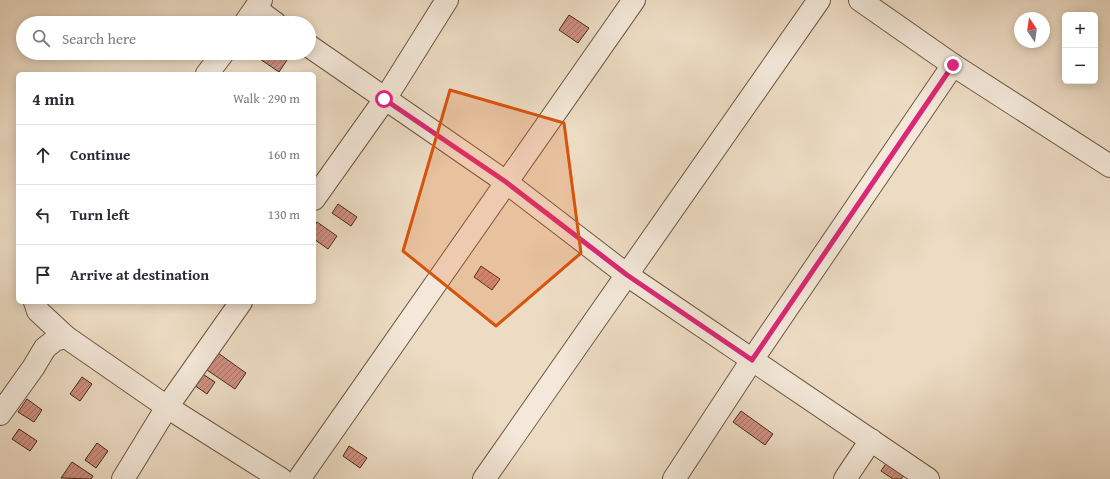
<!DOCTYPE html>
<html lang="en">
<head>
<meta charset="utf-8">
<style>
  body { margin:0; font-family:"Gentium Book Plus",serif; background:#f7f7f7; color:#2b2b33 }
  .controls { position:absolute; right:12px; top:12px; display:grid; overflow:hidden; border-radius:6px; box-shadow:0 2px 10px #0003 }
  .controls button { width:36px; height:36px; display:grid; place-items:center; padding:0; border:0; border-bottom:1px solid #e1e1e2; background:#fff; color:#2b2b33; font:20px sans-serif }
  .compass { position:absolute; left:1014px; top:12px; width:36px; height:36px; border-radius:50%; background:#fff; box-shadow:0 2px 10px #0003; rotate:347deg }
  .stop { position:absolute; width:12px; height:12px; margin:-9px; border:3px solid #db2777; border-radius:50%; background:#fff }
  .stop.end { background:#db2777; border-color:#fff; box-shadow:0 1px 4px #0008 }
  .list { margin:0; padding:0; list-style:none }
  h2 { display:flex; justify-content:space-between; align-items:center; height:52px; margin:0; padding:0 16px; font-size:17px }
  h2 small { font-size:13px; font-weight:400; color:#7c7c81 }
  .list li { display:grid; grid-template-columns:26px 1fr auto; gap:12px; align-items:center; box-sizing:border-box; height:60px; padding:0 16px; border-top:1px solid #e1e1e2 }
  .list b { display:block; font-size:15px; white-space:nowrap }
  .list em { font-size:13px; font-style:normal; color:#7c7c81 }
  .icon { flex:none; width:22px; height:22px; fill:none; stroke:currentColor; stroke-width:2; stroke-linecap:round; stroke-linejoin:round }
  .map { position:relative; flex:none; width:1110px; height:479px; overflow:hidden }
  .search { position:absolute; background:#fff; box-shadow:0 2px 10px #0003; left:16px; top:16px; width:300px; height:44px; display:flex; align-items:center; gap:10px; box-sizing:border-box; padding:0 14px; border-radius:22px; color:#7c7c81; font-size:15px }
  .panel { position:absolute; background:#fff; box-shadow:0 2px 10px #0003; left:16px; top:72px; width:300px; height:232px; border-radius:6px }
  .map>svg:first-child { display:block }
  .building { fill:url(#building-hatch); stroke:#452c17 }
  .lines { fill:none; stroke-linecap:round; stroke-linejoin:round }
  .minor-casing { stroke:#6f5842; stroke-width:24 }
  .minor { stroke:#f3e8d9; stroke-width:22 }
  .route { stroke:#db2777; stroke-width:5 }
  .marked { fill:#d8540d; fill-opacity:0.2; stroke:#d8540d; stroke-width:3; stroke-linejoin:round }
</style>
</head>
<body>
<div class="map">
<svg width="1110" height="479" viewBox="0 0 1110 479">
  <defs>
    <pattern id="building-hatch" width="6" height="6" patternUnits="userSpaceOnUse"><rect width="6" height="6" fill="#cf8f81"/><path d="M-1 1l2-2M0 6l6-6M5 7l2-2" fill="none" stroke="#aa7569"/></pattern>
  </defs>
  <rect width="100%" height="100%" fill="#eddcc4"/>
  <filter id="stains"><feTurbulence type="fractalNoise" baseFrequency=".005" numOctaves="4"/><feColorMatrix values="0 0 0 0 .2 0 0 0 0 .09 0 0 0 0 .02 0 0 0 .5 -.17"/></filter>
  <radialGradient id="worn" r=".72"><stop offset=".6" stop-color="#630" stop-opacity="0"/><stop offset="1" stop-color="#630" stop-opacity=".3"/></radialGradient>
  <!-- building -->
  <g class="building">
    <path d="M569 15 589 28 578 43 559 30Z"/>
    <path d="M255 53H284L289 57 279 72 254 55Z"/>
    <path d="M338 204 357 217 351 226 332 213Z"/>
    <path d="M317 222 337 236 328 249 314 239V226Z"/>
    <path d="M481 266 500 279 492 290 474 277Z"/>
    <path d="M218 353 246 373 235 389 207 370Z"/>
    <path d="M201 373 215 382 207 394 194 385Z"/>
    <path d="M82 377 92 384 80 401 70 394Z"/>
    <path d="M27 399 42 410 34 422 18 412Z"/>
    <path d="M741 411 773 434 765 445 733 422Z"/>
    <path d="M19 429 37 441 30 451 12 439Z"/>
    <path d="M97 443 108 451 96 468 85 460Z"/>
    <path d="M349 446 367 458 360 468 343 456Z"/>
    <path d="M72 462 93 476 91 479 61 478Z"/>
    <path d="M887 462 905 474 901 479H893L881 471Z"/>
  </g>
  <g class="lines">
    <defs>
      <g id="minor">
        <path d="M860 0 953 65 1110 166"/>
        <path d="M256 9 275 23"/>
        <path d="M245 23 261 0"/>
        <path d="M309 46 506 182 627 275 928 479"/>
        <path d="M207 74 223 53"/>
        <path d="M314 199 385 99 447 0"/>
        <path d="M35 302 38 311 66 337 167 407 281 479"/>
        <path d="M0 414 33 368 45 348 55 340 66 337"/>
        <path d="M123 479 167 407 241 302"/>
        <path d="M299 479 634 0"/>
        <path d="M484 479 819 0"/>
        <path d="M674 479 752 360 953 65"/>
        <path d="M845 479 871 440"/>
      </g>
    </defs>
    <!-- minor casing -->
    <use href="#minor" class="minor-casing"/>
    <!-- minor -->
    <use href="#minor" class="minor"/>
  </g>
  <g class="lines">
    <!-- route -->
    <path class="route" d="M384 99 506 182 627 275 752 360 953 65"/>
  </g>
  <!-- marked area -->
  <path class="marked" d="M450 90 564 123 581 253 496 326 403 251Z"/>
  <rect width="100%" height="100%" filter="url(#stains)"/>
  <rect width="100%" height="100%" fill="url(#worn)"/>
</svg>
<div class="controls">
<button>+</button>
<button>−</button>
</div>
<svg class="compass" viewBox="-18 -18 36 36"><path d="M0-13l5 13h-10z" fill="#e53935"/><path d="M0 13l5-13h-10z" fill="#7c7c81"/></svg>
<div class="stop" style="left:384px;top:99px"></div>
<div class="stop end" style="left:953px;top:65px"></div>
<div class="search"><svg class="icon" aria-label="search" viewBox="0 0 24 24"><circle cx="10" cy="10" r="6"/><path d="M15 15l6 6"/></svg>Search here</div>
<section class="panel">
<h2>4 min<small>Walk · 290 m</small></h2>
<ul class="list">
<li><svg class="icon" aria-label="ahead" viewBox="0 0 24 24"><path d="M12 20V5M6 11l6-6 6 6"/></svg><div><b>Continue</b></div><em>160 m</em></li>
<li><svg class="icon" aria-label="left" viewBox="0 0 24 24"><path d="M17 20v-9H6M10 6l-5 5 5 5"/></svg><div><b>Turn left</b></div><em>130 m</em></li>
<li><svg class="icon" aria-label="arrive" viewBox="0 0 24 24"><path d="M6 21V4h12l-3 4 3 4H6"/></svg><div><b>Arrive at destination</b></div></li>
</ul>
</section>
</div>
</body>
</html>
